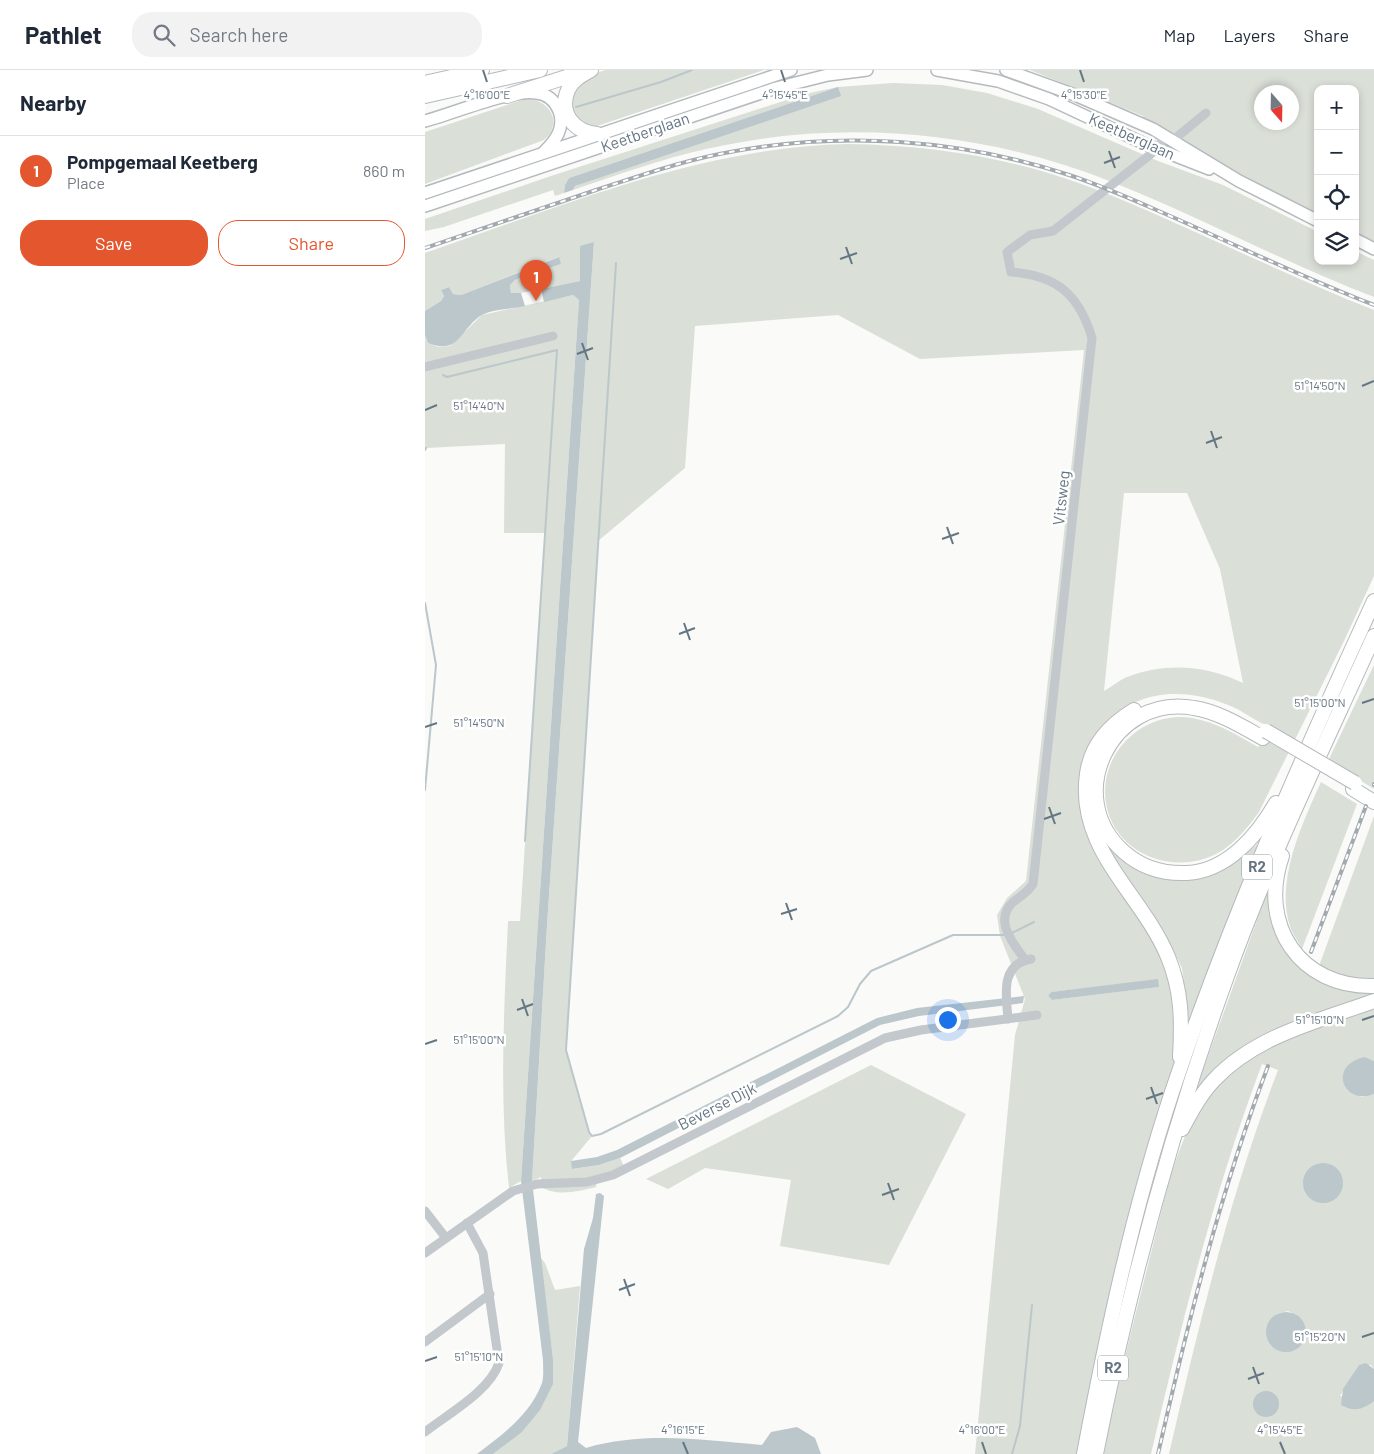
<!DOCTYPE html>
<html lang="en">
<head>
<meta charset="utf-8">
<style>
  body { margin:0; font-family:Barlow,sans-serif; background:#f2f2f3; color:#1f2937 }
  .controls { position:absolute; right:15px; top:15px; display:grid; overflow:hidden; border-radius:10px; box-shadow:0 2px 8px #0003 }
  .controls button { width:45px; height:45px; display:grid; place-items:center; padding:0; border:0; border-bottom:1px solid #e0e1e3; background:#fff; color:#1f2937; font:25px sans-serif }
  .compass { position:absolute; left:829px; top:15px; width:45px; height:45px; border-radius:50%; background:#fff; box-shadow:0 2px 8px #0003; rotate:160deg }
  .you { position:absolute; left:522px; top:949px; width:18px; height:18px; margin:-12px; border:4px solid #fff; border-radius:50%; background:#1a73e8; box-shadow:0 0 0 8px #1a73e833 }
  .badge { display:grid; place-items:center; width:32px; height:32px; border-radius:50%; background:#e4572e; color:#fff; font-size:16px; font-weight:700 }
  .pin { position:absolute; translate:-50% -41px; filter:drop-shadow(0 1px 2px #0008) }
  .pin::after { content:''; position:absolute; top:26px; width:18px; height:15px; background:inherit; clip-path:polygon(0 0,100% 0,50% 100%) }
  .list { margin:0; padding:0; list-style:none }
  h2 { display:flex; justify-content:space-between; align-items:center; height:65px; margin:0; padding:0 20px; font-size:21px }
  h2 small { font-size:16px; font-weight:400; color:#747a83 }
  .list li { display:grid; grid-template-columns:32px 1fr auto; gap:15px; align-items:center; box-sizing:border-box; height:70px; padding:0 20px; border-top:1px solid #e0e1e3 }
  .list b { display:block; font-size:19px; white-space:nowrap }
  .list p { margin:0; font-size:16px; white-space:nowrap; color:#747a83 }
  .list em { font-size:16px; font-style:normal; color:#747a83 }
  .actions { display:flex; gap:10px; padding:15px 20px }
  .actions a { flex:1; padding:11px 0; border:1px solid #e4572e; border-radius:20px; text-align:center; font-size:18px; color:#e4572e }
  .actions .main { background:#e4572e; color:#fff }
  .icon { flex:none; width:28px; height:28px; fill:none; stroke:currentColor; stroke-width:2; stroke-linecap:round; stroke-linejoin:round }
  .map { position:relative; flex:none; width:949px; height:1384px; overflow:hidden }
  header { display:flex; align-items:center; gap:30px; box-sizing:border-box; height:70px; padding:0 25px; background:#fff; border-bottom:1px solid #e0e1e3 }
  header strong { font-size:24px }
  nav { display:flex; gap:28px; margin-inline-start:auto; font-size:18px }
  .search { width:350px; height:45px; background:#f2f2f3; display:flex; align-items:center; gap:12px; box-sizing:border-box; padding:0 18px; border-radius:20px; color:#747a83; font-size:19px }
  main { display:flex }
  aside { flex:1; background:#fff }
  .map>svg:first-child { display:block }
  .green { fill:#dadfd7; fill-rule:evenodd }
  .water { fill:#bbc7cb }
  .lines { fill:none; stroke-linecap:round; stroke-linejoin:round }
  .stream { stroke:#bbc7cb; stroke-width:2 }
  .major-casing { stroke:#b5babe; stroke-width:14 }
  .highway-casing { stroke:#b4b9bd; stroke-width:16 }
  .minor { stroke:#c3c8cc; stroke-width:9 }
  .major { stroke:#fff; stroke-width:11 }
  .highway { stroke:#fff; stroke-width:14 }
  .rail-casing { stroke:#a2aab0; stroke-width:4 }
  .rail { stroke:#fff; stroke-width:2; stroke-dasharray:5.5; stroke-linecap:butt }
  .highway-bridge-casing { stroke:#b4b9bd; stroke-width:16; stroke-linecap:butt }
  .highway-bridge { stroke:#fff; stroke-width:14 }
  .ticks { fill:none; stroke:#657683; stroke-width:2 }
  .labels { text-anchor:middle; stroke-width:5; stroke-linejoin:round; paint-order:stroke }
  .shield { fill:#fff; stroke:#939fa8; stroke-width:1 }
  .shield-label { font-size:15px; font-weight:bold; fill:#657683 }
  .street-label { font-size:16px; fill:#657683; stroke:#fff }
  .ticks-label { font-size:12px; text-anchor:middle; fill:#657683; stroke:#fff; stroke-width:5; stroke-linejoin:round; paint-order:stroke }
</style>
</head>
<body>
<header>
<strong>Pathlet</strong>
<div class="search"><svg class="icon" aria-label="search" viewBox="0 0 24 24"><circle cx="10" cy="10" r="6"/><path d="M15 15l6 6"/></svg>Search here</div>
<nav><a>Map</a><a>Layers</a><a>Share</a></nav>
</header>
<main>
<aside>
<h2>Nearby<small></small></h2>
<ul class="list">
<li><span class="badge">1</span><div><b>Pompgemaal Keetberg</b><p>Place</p></div><em>860 m</em></li>
</ul>
<div class="actions"><a class="main">Save</a><a>Share</a></div>
</aside>
<div class="map">
<svg width="949" height="1384" viewBox="0 0 949 1384">
  <rect width="100%" height="100%" fill="#fafaf8"/>
  <!-- green -->
  <g class="green">
    <path d="M181 0H339L169 57 157 58 146 41 149 16 164 5Z"/>
    <path d="M605 0H949V175L930 165V19H893V147L812 106 717 51 718 46ZM836 22H866V52H836Z"/>
    <path d="M468 13 517 15 562 23 613 39 733 91 798 115 893 162V191H930V181L949 190V227C860 193 775 147 687 112 559 61 416 48 281 79 236 89 192 105 148 120L150 116 413 17 144 108 140 115 139 123 130 126 128 120 19 157 0 161V149L126 106 380 24 413 17Z"/>
    <path d="M100 29C124 28 139 53 119 70L0 114V62Z"/>
    <path d="M423 74C497 75 569 85 639 108 676 120 712 136 748 152 815 182 881 213 949 240V506L919 571 834 742C823 757 809 775 791 784 748 806 689 784 681 733 673 684 718 640 767 648 791 652 812 665 833 677L845 655C837 656 821 643 812 639 766 617 711 616 676 659L657 741 728 867 751 924 750 989 743 1022 715 1105 676 1259 653 1384H550L590 965 600 929 575 866 572 845 582 828 601 811 659 280 495 289 413 245 270 256 260 398 173 471 141 980 164 1062 167 1066 147 1090V1099L174 1095 195 1088 200 1098 173 1107 171 1117C155 1121 131 1127 117 1117L116 1107 107 1111 122 855 169 172 155 177V211L96 223H86L85 215 90 210 136 194 133 187 36 225 28 224 24 217 16 220 19 226 16 231 0 241V183C138 136 275 77 423 74ZM699 423H762L795 499 818 613C781 595 741 592 702 607 694 610 687 617 679 621ZM733 910V917L627 930 623 926 626 922Z"/>
    <path d="M148 225 154 230 96 1111 84 1118C74 1029 79 941 83 851H95L120 463H79L80 374 1 378 0 380V265L3 273 13 277 25 276 57 245Z"/>
    <path d="M949 595V719L933 709V707L903 691Z"/>
    <path d="M896 712 932 734 877 879C874 873 869 866 866 859 849 813 877 754 896 712Z"/>
    <path d="M949 746V909L920 907 894 896Z"/>
    <path d="M833 774 764 951 757 898 738 860 682 778C709 801 741 815 777 808 797 804 817 786 833 774Z"/>
    <path d="M845 814 864 885 887 906 912 918 949 922V925L838 967 769 1025Z"/>
    <path d="M949 937V991L940 987 936 1027 949 1024V1299L946 1295H934L915 1326 949 1331V1384H744C774 1254 805 1125 853 1000L837 994C789 1121 757 1252 726 1384H679C691 1320 707 1258 723 1195 742 1126 752 1042 813 995 851 966 904 953 949 937ZM863 1241C883 1250 886 1263 871 1279L851 1244Z"/>
    <path d="M446 995 541 1044 464 1195 355 1176 366 1110 280 1098 243 1119 221 1109Z"/>
    <path d="M115 1187 120 1193 130 1220 155 1216 142 1376 126 1384H68L96 1363 128 1289Z"/>
  </g>
  <!-- water -->
  <g class="water">
    <path d="M413 17 416 26 150 116 148 120 139 123 140 115 144 108Z"/>
    <path d="M169 172 122 855 107 1111 128 1289V1314L115 1340 96 1363 68 1384H52C78 1364 105 1345 117 1313 119 1306 118 1297 118 1290L96 1111 154 230 148 225 119 232 116 219 155 211V176Z"/>
    <path d="M134 187 136 194 90 210 85 215 86 223H96L100 236C88 239 68 239 57 245 35 258 35 286 3 273L0 265V241L16 231 19 226 16 220 24 217 28 224 36 225Z"/>
    <path d="M733 909 734 917 627 930 623 926 626 922Z"/>
    <path d="M599 926 598 933 494 946 455 955 195 1088 174 1095 147 1099 146 1091 172 1087 192 1080 452 948 492 938Z"/>
    <path d="M940 987 949 991V1024C918 1036 902 995 940 987Z"/>
    <circle cx="898" cy="1113" r="20"/>
    <path d="M175 1123 179 1126 153 1372 161 1378C219 1361 278 1370 337 1375L346 1362 372 1357 390 1368 396 1384H126L142 1376 159 1179 168 1148 171 1124Z"/>
    <circle cx="861" cy="1262" r="20"/>
    <path d="M941 1293 949 1299V1331C937 1340 929 1342 916 1335L918 1319 934 1295Z"/>
    <circle cx="841" cy="1334" r="13"/>
  </g>
  <g class="lines">
    <!-- stream -->
    <g class="stream">
      <path d="M151 37 236 12 267 0"/>
      <path d="M191 193 141 980 164 1062 167 1066 176 1064 413 946 423 937 435 914 446 901 528 865H580"/>
      <path d="M18 305 22 307 132 280 100 771"/>
      <path d="M0 380 1 378"/>
      <path d="M0 533 11 595 0 720"/>
      <path d="M587 863 609 852"/>
      <path d="M587 1384 595 1356 607 1235"/>
    </g>
    <defs>
      <g id="major">
        <path d="M512 0 573 11 624 29 720 74 784 99"/>
        <path d="M581 0 650 25 728 59 814 111 893 151"/>
        <path d="M0 51C27 44 86 19 111 23 123 24 130 31 134 41 140 58 131 70 119 82"/>
        <path d="M0 123 366 0"/>
        <path d="M0 136 351 18 403 5 442 0"/>
        <path d="M930 169 949 179"/>
      </g>
      <g id="highway">
        <path d="M166 0C157 5 147 10 143 20 133 44 150 62 172 64"/>
        <path d="M0 13 57 0"/>
        <path d="M0 26 115 0"/>
        <path d="M82 26 157 2"/>
        <path d="M709 640C685 655 666 674 662 704 651 779 717 824 743 887 757 921 757 951 755 987"/>
        <path d="M838 668C816 656 794 642 769 638 687 623 636 727 699 782 717 798 738 804 762 803 802 801 832 766 851 733"/>
        <path d="M928 719 949 732"/>
        <path d="M857 786C833 855 875 918 949 916"/>
        <path d="M757 1059C766 1042 775 1025 789 1010 830 966 893 951 949 931"/>
        <path d="M659 1384C682 1262 708 1140 747 1022 803 854 875 692 949 531"/>
        <path d="M671 1384C703 1222 746 1061 802 906 844 789 898 679 949 566"/>
      </g>
    </defs>
    <!-- major casing -->
    <use href="#major" class="major-casing"/>
    <!-- highway casing -->
    <use href="#highway" class="highway-casing"/>
    <!-- minor -->
    <g class="minor">
      <path d="M747 71 781 43"/>
      <path d="M0 297 128 266"/>
      <path d="M600 890C589 874 568 851 588 832 596 826 603 822 608 814L667 268C654 224 631 205 586 202L582 182 605 165 628 161 726 84 736 73 738 65"/>
      <path d="M583 949C581 925 575 894 606 889"/>
      <path d="M0 1141 21 1168"/>
      <path d="M0 1183 88 1121 112 1114 162 1112 188 1105 460 968 496 960 612 945"/>
      <path d="M0 1272 65 1224"/>
      <path d="M0 1362C23 1344 65 1321 74 1293L58 1183 42 1153"/>
    </g>
    <!-- major -->
    <use href="#major" class="major"/>
    <!-- highway -->
    <use href="#highway" class="highway"/>
    <defs>
      <g id="rail">
        <path d="M0 178C57 159 114 139 171 120 215 106 259 90 305 82 417 61 533 69 641 104 679 116 715 133 752 149 817 178 882 209 949 235"/>
        <path d="M949 715V714"/>
        <path d="M886 882 941 736"/>
        <path d="M733 1384C763 1252 795 1123 843 996"/>
      </g>
    </defs>
    <!-- rail casing -->
    <use href="#rail" class="rail-casing"/>
    <!-- rail -->
    <use href="#rail" class="rail"/>
    <defs>
      <path id="highway-bridge" d="M841 661 930 713"/>
    </defs>
    <!-- highway-bridge casing -->
    <use href="#highway-bridge" class="highway-bridge-casing"/>
    <!-- highway-bridge -->
    <use href="#highway-bridge" class="highway-bridge"/>
  </g>
  <!-- ticks -->
  <path class="ticks" d="M58 0 62 12M356 0 360 12M655 0 659 12M684 81 690 98M679 93 695 87M421 177 427 194M415 189 432 183M157 273 163 290M152 284 168 278M937 316 949 311M0 340 12 335M786 361 792 378M781 373 797 367M522 457 528 474M517 469 534 463M259 553 265 570M254 564 270 558M937 633 949 629M0 657 12 653M624 737 630 754M619 749 636 743M361 833 367 850M356 844 372 839M97 929 103 946M92 940 108 934M937 950 949 946M0 974 12 970M726 1017 732 1034M721 1029 738 1023M463 1113 469 1130M457 1125 474 1119M199 1209 205 1226M194 1220 210 1214M937 1267 949 1263M0 1291 12 1287M828 1297 834 1314M823 1309 839 1303M258 1372 263 1384M557 1372 561 1384M855 1372 860 1384"/>
  <g class="labels">
    <!-- shield labels -->
    <g class="shield">
      <rect x="817" y="784.5" width="30" height="25" rx="4"/>
      <rect x="673" y="1285.5" width="30" height="25" rx="4"/>
    </g>
    <g class="shield-label">
      <text x="832" y="802">R2</text>
      <text x="688" y="1303">R2</text>
    </g>
    <!-- street labels -->
    <g class="street-label">
      <text transform="translate(220 62) rotate(-19)" y="6">Keetberglaan</text>
      <text transform="translate(707 66) rotate(24)" y="6">Keetberglaan</text>
      <text transform="translate(636 428) rotate(-84)" y="6">Vitsweg</text>
      <text transform="translate(292 1036) rotate(-27)" y="6">Beverse Dijk</text>
    </g>
  </g>
  <g class="ticks-label">
    <text x="62" y="29">4°16'00"E</text>
    <text x="360" y="29">4°15'45"E</text>
    <text x="659" y="29">4°15'30"E</text>
    <text x="895" y="320">51°14'50"N</text>
    <text x="54" y="340">51°14'40"N</text>
    <text x="895" y="637">51°15'00"N</text>
    <text x="54" y="657">51°14'50"N</text>
    <text x="895" y="954">51°15'10"N</text>
    <text x="54" y="974">51°15'00"N</text>
    <text x="895" y="1271">51°15'20"N</text>
    <text x="54" y="1291">51°15'10"N</text>
    <text x="258" y="1364">4°16'15"E</text>
    <text x="557" y="1364">4°16'00"E</text>
    <text x="855" y="1364">4°15'45"E</text>
  </g>
</svg>
<div class="controls">
<button>+</button>
<button>−</button>
<button><svg class="icon" aria-label="locate" viewBox="0 0 24 24"><circle cx="12" cy="12" r="6"/><path d="M12 2v4M12 18v4M2 12h4M18 12h4"/></svg></button>
<button><svg class="icon" aria-label="layers" viewBox="0 0 24 24"><path d="M12 4l9 5-9 5-9-5zM3 14l9 5 9-5"/></svg></button>
</div>
<svg class="compass" viewBox="-18 -18 36 36"><path d="M0-13l5 13h-10z" fill="#e53935"/><path d="M0 13l5-13h-10z" fill="#747a83"/></svg>
<div class="you"></div>
<div class="pin badge" style="left:111px;top:231px">1</div>
</div>
</main>
</body>
</html>
